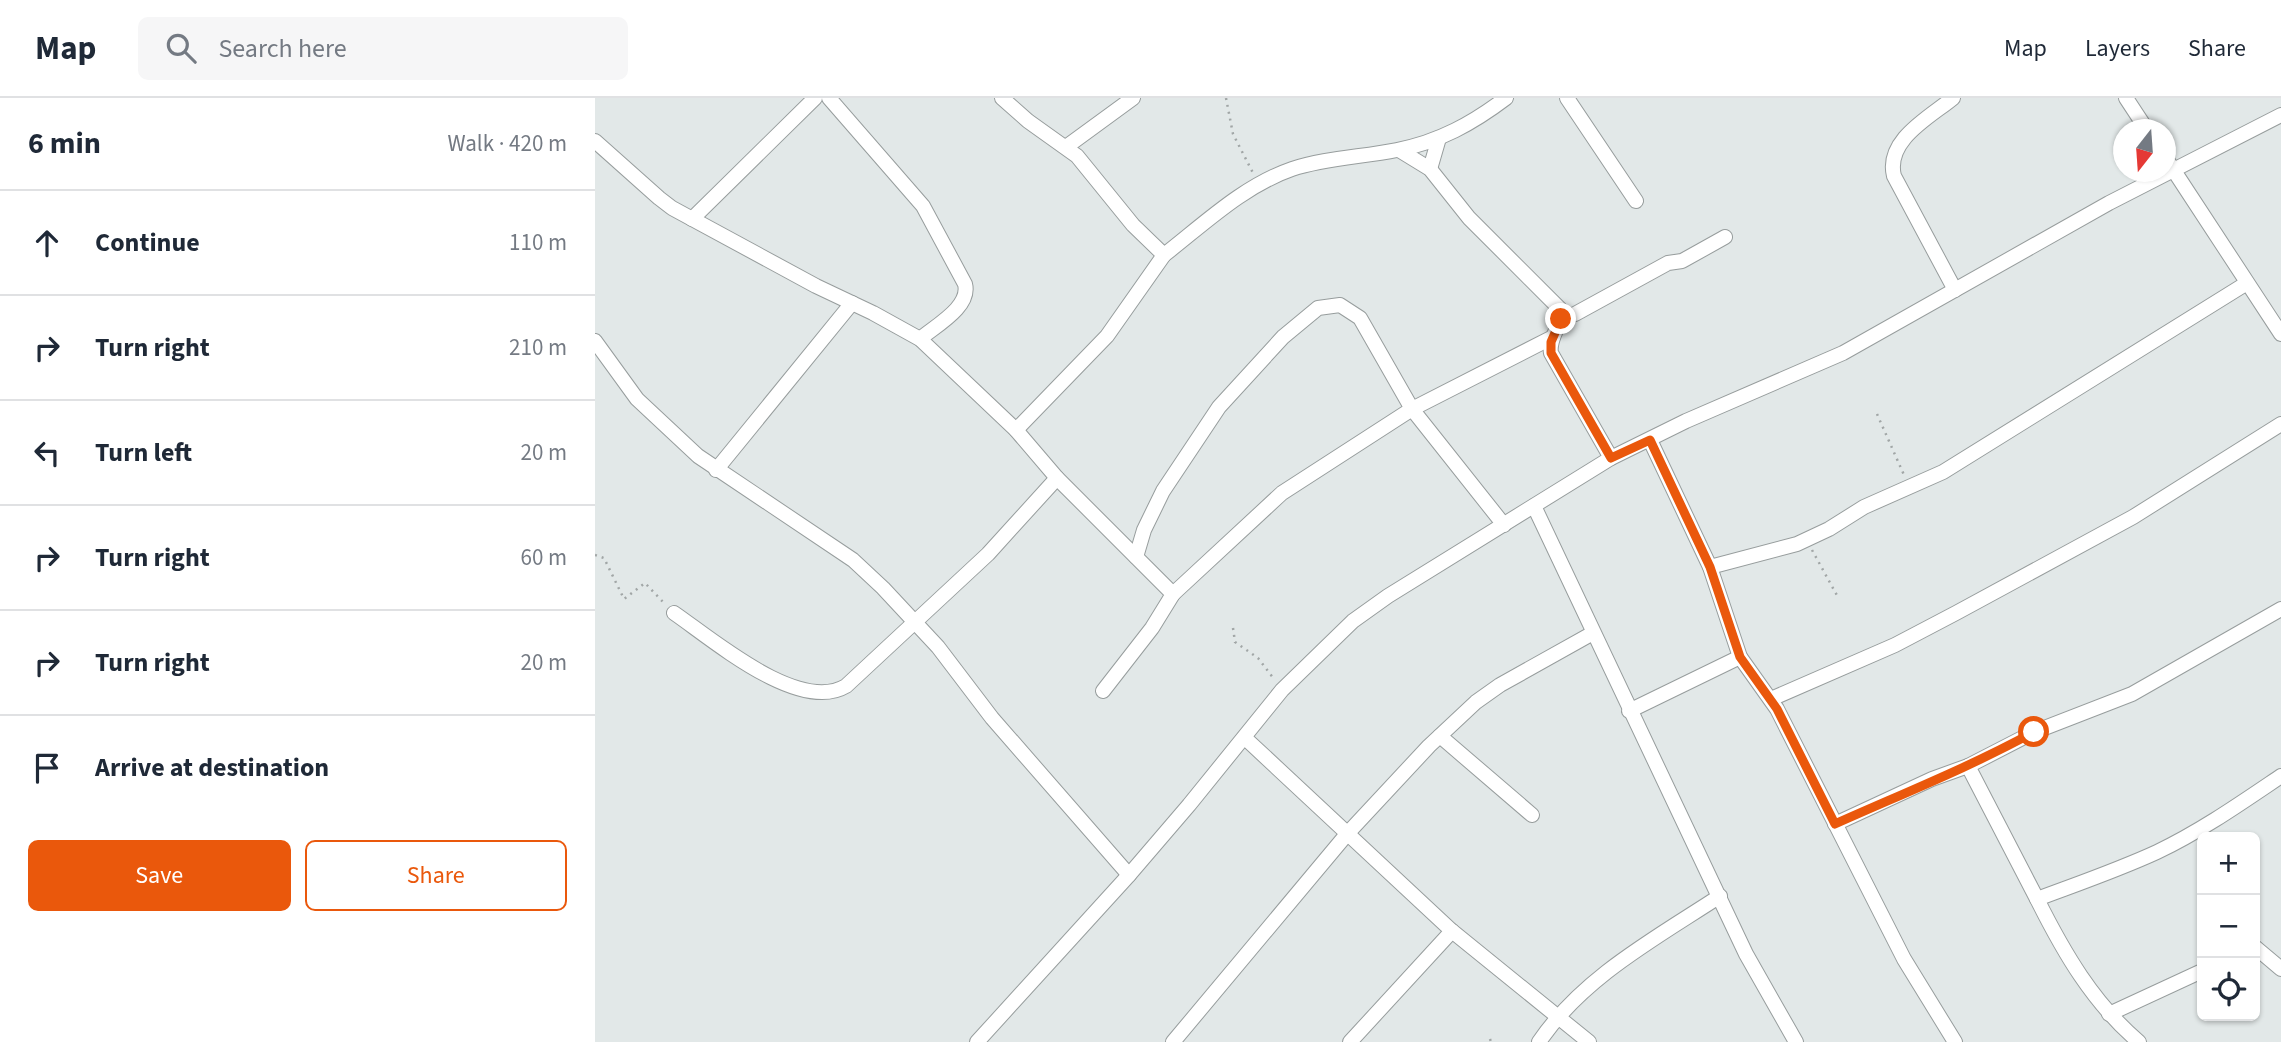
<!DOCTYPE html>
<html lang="en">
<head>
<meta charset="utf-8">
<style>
  body { margin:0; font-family:"Source Sans 3",sans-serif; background:#f6f6f7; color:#1f2937 }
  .controls { position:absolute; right:21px; bottom:21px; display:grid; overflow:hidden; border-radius:10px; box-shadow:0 2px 5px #0004 }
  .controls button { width:63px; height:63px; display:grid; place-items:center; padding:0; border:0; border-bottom:2px solid #e0e1e3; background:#fff; color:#1f2937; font:35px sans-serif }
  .compass { position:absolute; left:1518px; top:21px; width:63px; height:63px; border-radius:50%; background:#fff; box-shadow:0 2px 5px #0004; rotate:197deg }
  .stop { position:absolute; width:21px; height:21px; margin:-16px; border:5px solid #ea580c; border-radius:50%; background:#fff }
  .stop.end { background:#ea580c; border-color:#fff; box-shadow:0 2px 7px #0008 }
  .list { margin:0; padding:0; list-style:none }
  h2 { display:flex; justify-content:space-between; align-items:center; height:91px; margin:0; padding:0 28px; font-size:30px }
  h2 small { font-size:23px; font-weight:400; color:#747a83 }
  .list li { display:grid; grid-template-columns:46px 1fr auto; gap:21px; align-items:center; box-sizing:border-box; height:105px; padding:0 28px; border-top:2px solid #e0e1e3 }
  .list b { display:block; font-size:26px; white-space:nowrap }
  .list em { font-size:23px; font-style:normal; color:#747a83 }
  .actions { display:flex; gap:14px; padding:21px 28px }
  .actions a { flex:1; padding:16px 0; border:2px solid #ea580c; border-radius:10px; text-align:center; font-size:24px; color:#ea580c }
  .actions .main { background:#ea580c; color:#fff }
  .icon { flex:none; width:38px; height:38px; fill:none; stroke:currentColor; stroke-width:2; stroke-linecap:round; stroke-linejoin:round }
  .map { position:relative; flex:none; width:1686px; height:944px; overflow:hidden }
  header { display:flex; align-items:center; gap:42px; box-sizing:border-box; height:98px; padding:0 35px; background:#fff; border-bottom:2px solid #e0e1e3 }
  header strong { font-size:33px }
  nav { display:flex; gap:38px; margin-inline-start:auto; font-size:24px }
  .search { width:490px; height:63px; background:#f6f6f7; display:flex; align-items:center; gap:18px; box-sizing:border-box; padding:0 24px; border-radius:10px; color:#747a83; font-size:26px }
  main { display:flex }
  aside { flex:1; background:#fff }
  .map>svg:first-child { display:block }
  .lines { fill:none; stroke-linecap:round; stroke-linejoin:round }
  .street-casing { stroke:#979d9d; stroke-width:16 }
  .path { stroke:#a1a6a6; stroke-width:2.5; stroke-dasharray:2 5; stroke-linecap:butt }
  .street { stroke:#fff; stroke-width:14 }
  .route { stroke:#ea580c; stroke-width:9 }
</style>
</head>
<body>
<header>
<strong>Map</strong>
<div class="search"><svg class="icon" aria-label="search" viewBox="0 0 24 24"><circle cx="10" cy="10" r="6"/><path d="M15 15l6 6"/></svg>Search here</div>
<nav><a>Map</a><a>Layers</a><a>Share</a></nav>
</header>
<main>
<aside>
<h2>6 min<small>Walk · 420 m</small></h2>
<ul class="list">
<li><svg class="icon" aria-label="ahead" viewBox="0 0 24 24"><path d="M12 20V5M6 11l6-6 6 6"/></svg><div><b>Continue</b></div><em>110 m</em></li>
<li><svg class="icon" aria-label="right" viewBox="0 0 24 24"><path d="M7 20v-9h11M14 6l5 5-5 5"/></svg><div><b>Turn right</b></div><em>210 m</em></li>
<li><svg class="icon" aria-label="left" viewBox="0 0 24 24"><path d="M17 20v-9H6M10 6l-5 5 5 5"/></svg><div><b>Turn left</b></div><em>20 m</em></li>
<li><svg class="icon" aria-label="right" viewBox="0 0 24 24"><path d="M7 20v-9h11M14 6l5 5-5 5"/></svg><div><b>Turn right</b></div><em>60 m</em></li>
<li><svg class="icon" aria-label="right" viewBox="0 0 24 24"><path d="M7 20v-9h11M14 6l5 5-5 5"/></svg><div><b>Turn right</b></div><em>20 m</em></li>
<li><svg class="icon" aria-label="arrive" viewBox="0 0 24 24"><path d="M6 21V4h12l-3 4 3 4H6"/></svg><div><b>Arrive at destination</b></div></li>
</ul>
<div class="actions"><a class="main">Save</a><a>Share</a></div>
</aside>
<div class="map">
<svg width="1686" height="944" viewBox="0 0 1686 944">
  <rect width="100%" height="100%" fill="#e2e8e8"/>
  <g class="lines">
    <defs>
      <g id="street">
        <path d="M234 0 328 108 370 186C376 209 340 228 325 241"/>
        <path d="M407 0 433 23 482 58 538 127 569 157 512 238 421 332"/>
        <path d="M972 0 1041 103"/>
        <path d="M1358 0C1335 19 1290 42 1299 78L1360 192"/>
        <path d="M1531 0 1552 32"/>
        <path d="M0 43 64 100 77 110 221 188 278 215 325 241 421 332 462 380 578 496 557 530 508 593"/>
        <path d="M471 49 538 0"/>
        <path d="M804 52 835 71 874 120 965 211C968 228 953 239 956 255L1016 360"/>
        <path d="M1570 59 1686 236"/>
        <path d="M835 71 844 40"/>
        <path d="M97 121 220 0"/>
        <path d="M569 157C609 126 648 88 697 71 730 60 767 59 802 52 844 44 878 25 911 0"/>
        <path d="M966 221 980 216 1073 165 1087 163 1130 139"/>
        <path d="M0 243 42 301 103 358 258 462 288 490 343 549 397 620 534 777"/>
        <path d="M1055 342 1115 469 1145 559 1182 611 1309 861 1360 944"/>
        <path d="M121 372 257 205"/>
        <path d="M939 408 1151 856 1201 944"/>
        <path d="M541 459 549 432 568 393 624 309 688 239 723 210 745 207 765 220 817 311 958 239"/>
        <path d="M1115 469 1202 446 1234 431 1269 409 1348 374 1652 185"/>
        <path d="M578 496 687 395 817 311 909 427"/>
        <path d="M79 515C117 541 204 616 251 588L393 456 462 380"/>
        <path d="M1176 601 1300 547 1361 515 1538 419 1686 326"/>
        <path d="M1034 613 1145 559"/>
        <path d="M845 638 937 717"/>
        <path d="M650 640 857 833 994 944"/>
        <path d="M1373 668C1396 713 1419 757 1442 801 1469 855 1498 905 1544 944"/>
        <path d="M1240 726 1337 681 1373 668 1439 634 1537 596 1686 511"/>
        <path d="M1442 801C1482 786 1523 772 1562 754 1606 733 1646 705 1686 678"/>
        <path d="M1660 849 1686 871"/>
        <path d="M1514 916 1607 873"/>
        <path d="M382 944 534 777 594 707 687 592 758 523 793 498 1016 360 1091 323 1248 255 1514 105 1686 17"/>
        <path d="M578 944 752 736 834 648 881 604 905 587 998 535"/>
        <path d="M755 944 857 833"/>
        <path d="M944 944C988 879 1061 840 1125 798"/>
      </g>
    </defs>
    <!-- street casing -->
    <use href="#street" class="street-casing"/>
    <!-- path -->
    <g class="path">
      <path d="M631 0 638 36 658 75"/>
      <path d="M1282 316 1309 377"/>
      <path d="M1217 452 1244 501"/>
      <path d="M0 457 9 460 29 501 50 485 69 505"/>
      <path d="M638 530 640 544 663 560 679 581"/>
      <path d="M895 941 896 944"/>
    </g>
    <!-- street -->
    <use href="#street" class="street"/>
  </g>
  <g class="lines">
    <!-- route -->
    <path class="route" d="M966 221 956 244V255L1016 360 1055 342 1115 469 1145 559 1182 611 1240 726C1307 696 1375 669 1439 634"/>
  </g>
</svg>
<div class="controls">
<button>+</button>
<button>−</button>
<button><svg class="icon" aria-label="locate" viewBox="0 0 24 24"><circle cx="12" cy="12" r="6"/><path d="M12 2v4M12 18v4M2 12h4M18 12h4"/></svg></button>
</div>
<svg class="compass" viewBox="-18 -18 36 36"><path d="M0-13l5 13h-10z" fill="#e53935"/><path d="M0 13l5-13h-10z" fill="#747a83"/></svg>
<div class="stop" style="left:1439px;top:634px"></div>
<div class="stop end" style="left:966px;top:221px"></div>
</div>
</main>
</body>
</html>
